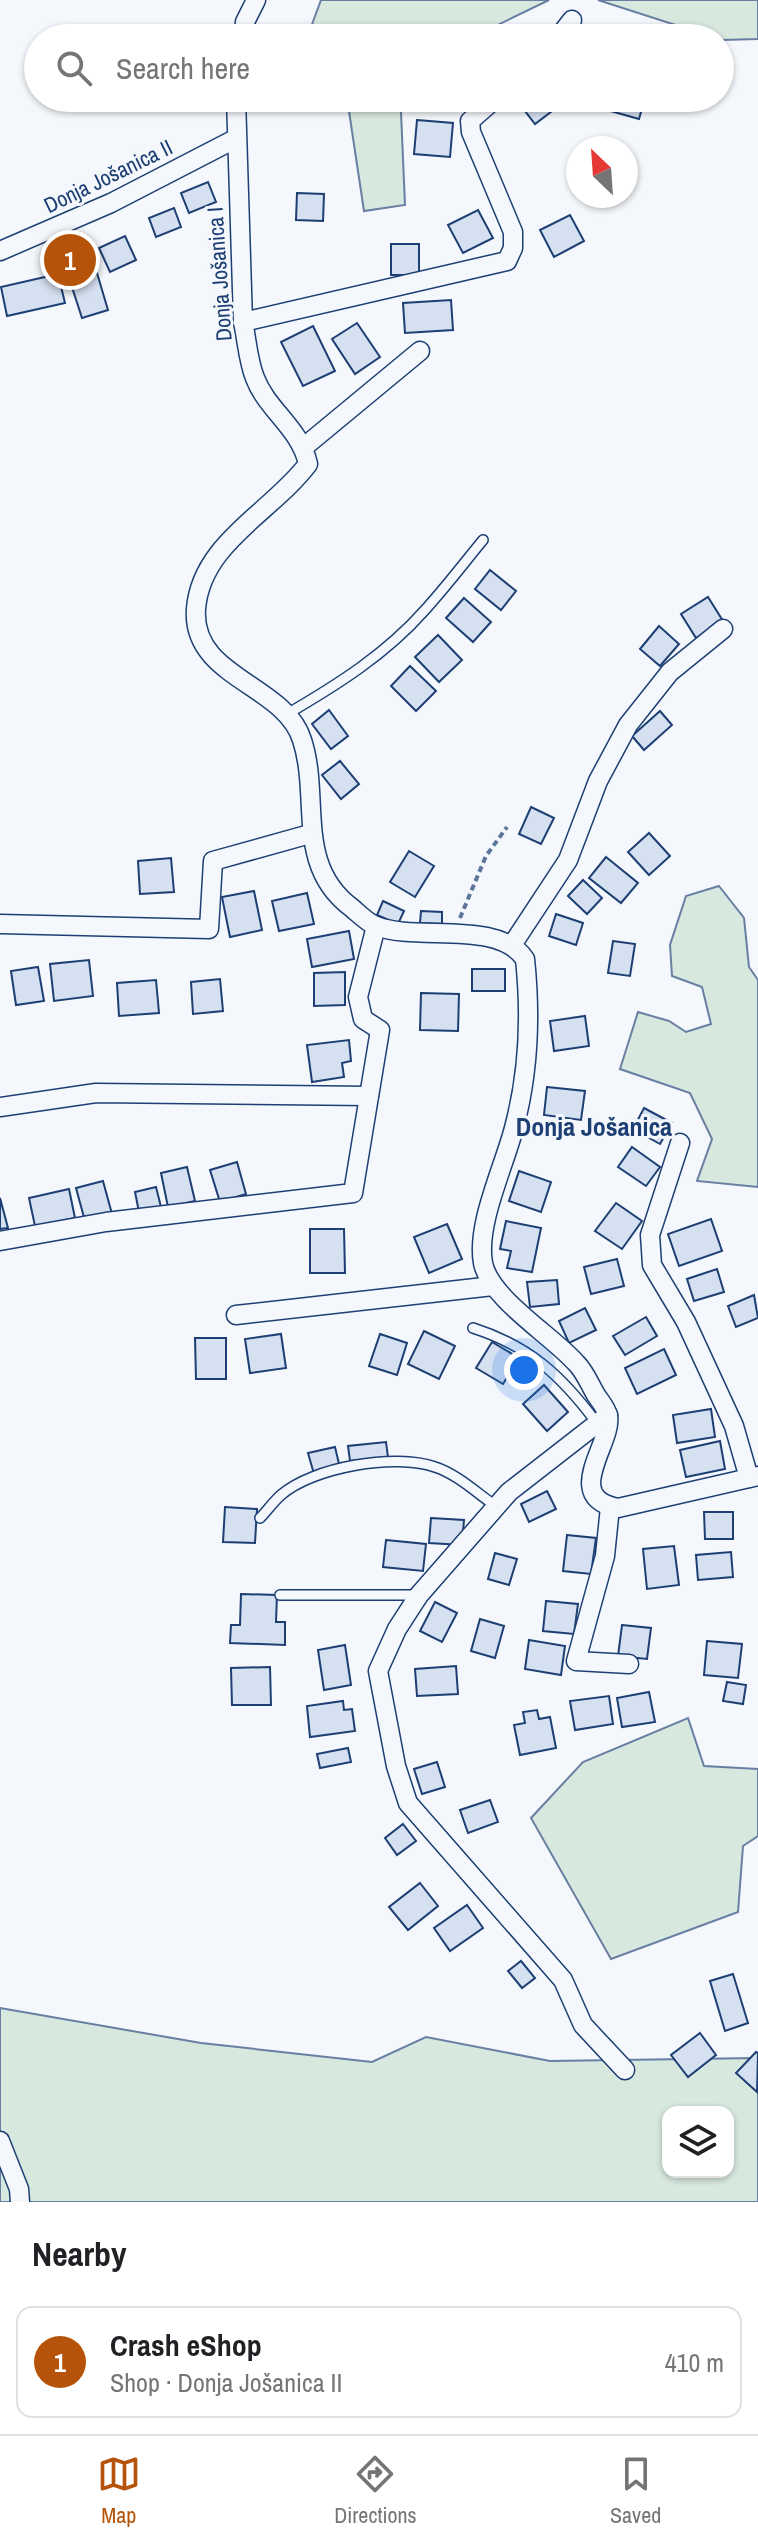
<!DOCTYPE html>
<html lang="en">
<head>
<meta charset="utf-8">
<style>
  body { margin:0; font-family:"Archivo Narrow",sans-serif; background:#f6f6f6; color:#202124 }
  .controls { position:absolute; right:24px; bottom:24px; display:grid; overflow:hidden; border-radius:16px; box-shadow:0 2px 6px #0004 }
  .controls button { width:72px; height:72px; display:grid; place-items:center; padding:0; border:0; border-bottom:2px solid #e0e0e0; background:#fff; color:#202124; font:40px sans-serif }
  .compass { position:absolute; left:566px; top:136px; width:72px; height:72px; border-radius:50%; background:#fff; box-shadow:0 2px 6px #0004; rotate:335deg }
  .you { position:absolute; left:524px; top:1370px; width:28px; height:28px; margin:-20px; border:6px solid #fff; border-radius:50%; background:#1a73e8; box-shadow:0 0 0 12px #1a73e833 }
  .badge { display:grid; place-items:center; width:52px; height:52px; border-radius:50%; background:#b45309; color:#fff; font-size:26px; font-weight:700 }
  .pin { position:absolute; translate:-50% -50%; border:4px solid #fff; box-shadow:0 2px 8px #0006 }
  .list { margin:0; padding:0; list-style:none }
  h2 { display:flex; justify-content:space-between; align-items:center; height:104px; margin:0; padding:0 32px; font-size:34px }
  h2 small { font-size:26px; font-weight:400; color:#757577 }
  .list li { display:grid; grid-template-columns:52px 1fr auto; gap:24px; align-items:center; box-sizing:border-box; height:112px; margin:0 16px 16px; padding:0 16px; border:2px solid #e0e0e0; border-radius:16px }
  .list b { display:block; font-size:30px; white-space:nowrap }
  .list p { margin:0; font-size:26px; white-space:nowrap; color:#757577 }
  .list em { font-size:26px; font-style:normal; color:#757577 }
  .icon { flex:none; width:44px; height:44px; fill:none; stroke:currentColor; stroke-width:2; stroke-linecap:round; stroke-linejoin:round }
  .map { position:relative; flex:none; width:758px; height:2202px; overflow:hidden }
  .search { position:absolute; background:#fff; box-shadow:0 2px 6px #0004; left:24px; right:24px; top:24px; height:88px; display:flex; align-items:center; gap:20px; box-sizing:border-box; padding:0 28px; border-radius:44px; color:#757577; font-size:30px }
  .sheet { height:232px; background:#fff }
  nav { display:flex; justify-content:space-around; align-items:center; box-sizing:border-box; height:112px; border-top:2px solid #e0e0e0; background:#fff; font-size:22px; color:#757577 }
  nav a { display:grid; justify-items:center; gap:4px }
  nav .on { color:#b45309 }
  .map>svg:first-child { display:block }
  .green { fill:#d7e8df; stroke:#687fa3; stroke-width:2; fill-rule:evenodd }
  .building { fill:#d5e0f0; stroke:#1d3f73; stroke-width:2 }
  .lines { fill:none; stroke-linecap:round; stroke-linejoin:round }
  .service-casing { stroke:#1d3f73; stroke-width:12 }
  .minor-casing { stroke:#1d3f73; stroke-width:21 }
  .path { stroke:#5e769c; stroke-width:4; stroke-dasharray:6 4; stroke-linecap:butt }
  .service { stroke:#f4f7fb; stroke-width:9 }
  .minor { stroke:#f4f7fb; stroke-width:18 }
  .labels { text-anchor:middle; stroke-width:6; stroke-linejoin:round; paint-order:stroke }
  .street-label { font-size:22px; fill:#1d3f73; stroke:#f4f7fb }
  .quarter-label { font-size:26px; font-weight:bold; fill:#1d3f73; stroke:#f4f7fb }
</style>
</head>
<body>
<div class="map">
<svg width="758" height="2202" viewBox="0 0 758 2202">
  <rect width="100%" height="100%" fill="#f4f7fb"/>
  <!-- green -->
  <g class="green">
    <path d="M321 0H549L471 38H307Z"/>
    <path d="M598 0H758V39L722 40Z"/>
    <path d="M347 98H411L401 112 405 205 364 211Z"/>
    <path d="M719 886 744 918 749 967 758 980V1187L697 1181 712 1139 690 1093 620 1069 638 1012 669 1021 686 1032 711 1024 702 987 672 976 670 945 686 896Z"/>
    <path d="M688 1718 704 1766 758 1769V1836L743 1846 738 1912 611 1959 531 1818 583 1762Z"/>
    <path d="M0 2008 201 2043 372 2062 426 2037 550 2061 758 2058V2202H0ZM668 2112H728V2172H668Z"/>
  </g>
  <!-- building -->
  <g class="building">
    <path d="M579 25 611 36 610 38H575Z"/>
    <path d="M515 98H555L560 105 535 124Z"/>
    <path d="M603 98H645L639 119 600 108Z"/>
    <path d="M417 120 453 123 450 157 414 154Z"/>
    <path d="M208 182 216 202 189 213 181 193Z"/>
    <path d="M297 193 324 194 323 221 296 220Z"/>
    <path d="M174 208 181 227 156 237 149 218Z"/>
    <path d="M478 210 493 238 463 253 448 225Z"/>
    <path d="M570 215 584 241 554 257 540 230Z"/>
    <path d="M125 236 136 260 110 272 99 248Z"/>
    <rect x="391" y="244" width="28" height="31"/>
    <path d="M97 273 108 310 82 318 70 281Z"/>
    <path d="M58 274 65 303 7 316 1 287Z"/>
    <path d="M451 300 453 330 405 333 403 303Z"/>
    <path d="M357 323 380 357 355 374 332 339Z"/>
    <path d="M313 326 335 371 303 386 281 342Z"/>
    <path d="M490 570 516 591 501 610 475 589Z"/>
    <path d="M708 597 723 621 696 638 681 614Z"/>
    <path d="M464 598 491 622 473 642 446 618Z"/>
    <path d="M659 626 679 644 660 666 640 649Z"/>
    <path d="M438 635 462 660 439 682 415 657Z"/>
    <path d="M410 666 436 691 416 711 391 686Z"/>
    <path d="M329 710 348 736 331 749 312 724Z"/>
    <path d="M660 711 672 725 644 750 632 736Z"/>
    <path d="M340 761 359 784 341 799 322 775Z"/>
    <path d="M531 807 554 818 541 844 519 834Z"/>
    <path d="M649 833 670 856 649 875 628 852Z"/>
    <path d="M409 851 434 866 415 897 390 882Z"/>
    <path d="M606 857 638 883 621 903 589 878Z"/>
    <path d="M171 858 174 892 140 894 138 861Z"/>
    <path d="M583 880 602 898 587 914 568 896Z"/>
    <path d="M254 891 262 930 230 937 222 897Z"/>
    <path d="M307 893 314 924 279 931 272 901Z"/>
    <path d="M383 901 404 911 398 924 377 915Z"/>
    <path d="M421 911 442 912V924L420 923Z"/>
    <path d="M556 914 583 923 576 945 549 936Z"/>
    <path d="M349 931 354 959 312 967 307 939Z"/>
    <path d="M613 941 635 944 630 976 608 973Z"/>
    <path d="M89 960 93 996 54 1001 50 964Z"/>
    <path d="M38 967 44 1001 16 1005 11 971Z"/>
    <rect x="472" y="969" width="33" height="22"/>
    <path d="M345 972V1005L314 1006V973Z"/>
    <path d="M220 979 223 1011 193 1014 191 982Z"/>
    <path d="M156 980 159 1013 119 1016 117 983Z"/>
    <path d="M421 993 459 994 458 1031 420 1030Z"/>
    <path d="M585 1016 589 1046 554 1051 550 1021Z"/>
    <path d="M349 1040 351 1061 342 1063 344 1077 312 1082 307 1045Z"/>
    <path d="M547 1087 585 1091 581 1120 544 1115Z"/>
    <path d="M644 1108 672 1123 660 1144 633 1129Z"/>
    <path d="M632 1147 660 1167 646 1186 618 1167Z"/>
    <path d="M237 1162 246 1194 220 1202 210 1170Z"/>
    <path d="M187 1167 195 1201 168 1207 161 1173Z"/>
    <path d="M519 1171 551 1182 541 1212 509 1201Z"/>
    <path d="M103 1181 112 1214 85 1221 76 1188Z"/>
    <path d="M156 1187 161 1207 139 1212 135 1192Z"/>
    <path d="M69 1189 75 1218 35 1226 29 1198Z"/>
    <path d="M0 1198 8 1228 0 1229Z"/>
    <path d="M616 1203 642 1221 622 1249 595 1231Z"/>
    <path d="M711 1219 722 1251 679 1266 668 1234Z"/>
    <path d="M506 1221 541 1228 532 1272 507 1268 511 1251 500 1249Z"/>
    <path d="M447 1224 462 1259 429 1273 414 1237Z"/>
    <path d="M310 1229H344L345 1273H310Z"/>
    <path d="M617 1259 624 1286 591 1294 584 1267Z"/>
    <path d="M717 1269 724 1292 694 1301 687 1279Z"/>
    <path d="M557 1280 559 1304 530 1307 527 1282Z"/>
    <path d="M754 1295 758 1318 736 1327 728 1306Z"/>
    <path d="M585 1308 596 1330 569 1343 559 1321Z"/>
    <path d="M646 1317 657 1336 625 1355 613 1336Z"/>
    <path d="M424 1331 455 1346 439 1379 408 1364Z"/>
    <path d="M281 1334 286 1368 250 1373 245 1339Z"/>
    <path d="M380 1334 407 1343 397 1375 369 1366Z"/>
    <path d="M195 1338H226V1379H196Z"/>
    <path d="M492 1342 519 1358 503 1384 476 1368Z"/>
    <path d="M664 1349 676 1375 637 1394 625 1368Z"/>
    <path d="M544 1385 568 1412 547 1431 523 1404Z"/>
    <path d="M711 1409 715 1437 677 1443 673 1415Z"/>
    <path d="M720 1441 725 1469 686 1477 680 1450Z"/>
    <path d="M386 1442 388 1457 350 1461 348 1446Z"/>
    <path d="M335 1447 340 1468 314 1474 308 1453Z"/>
    <path d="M547 1491 556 1509 529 1522 521 1504Z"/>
    <path d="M225 1507 257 1509 255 1543 223 1542Z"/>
    <path d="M704 1512H733V1539H705Z"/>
    <path d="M431 1518 464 1520 462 1545 429 1543Z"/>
    <path d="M567 1535 596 1538 591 1574 563 1571Z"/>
    <path d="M386 1540 426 1544 423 1571 383 1567Z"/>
    <path d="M674 1546 679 1585 647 1589 643 1549Z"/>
    <path d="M731 1552 733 1577 698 1580 696 1555Z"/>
    <path d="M495 1553 517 1559 509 1585 488 1579Z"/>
    <path d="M241 1594 277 1595 276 1622H285V1645L230 1643 231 1625H240Z"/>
    <path d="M546 1601 578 1604 574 1634 543 1631Z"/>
    <path d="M435 1602 457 1613 442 1642 420 1631Z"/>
    <path d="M480 1619 504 1626 495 1658 471 1651Z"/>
    <path d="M622 1625 651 1628 647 1659 618 1656Z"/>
    <path d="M529 1640 565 1646 561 1675 525 1669Z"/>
    <path d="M707 1641 742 1644 738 1678 704 1675Z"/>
    <path d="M345 1645 351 1685 324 1690 318 1650Z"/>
    <path d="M456 1666 458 1694 417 1696 415 1669Z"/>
    <path d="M270 1667 271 1705H232L231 1668Z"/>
    <path d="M727 1682 746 1685 743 1704 723 1701Z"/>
    <path d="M649 1692 655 1722 622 1727 617 1698Z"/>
    <path d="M609 1696 613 1724 575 1730 570 1701Z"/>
    <path d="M343 1701 344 1710 352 1709 355 1731 310 1737 307 1706Z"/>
    <path d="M537 1710 539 1719 550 1717 556 1748 520 1755 514 1725 525 1723 523 1712Z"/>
    <path d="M348 1748 351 1762 320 1768 317 1754Z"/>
    <path d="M437 1762 445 1787 422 1794 414 1769Z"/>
    <path d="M490 1800 498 1822 468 1833 460 1810Z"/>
    <path d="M403 1824 416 1841 397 1855 385 1838Z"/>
    <path d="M420 1883 438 1906 408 1930 389 1907Z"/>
    <path d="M467 1905 483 1928 450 1951 434 1928Z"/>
    <path d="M521 1961 535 1978 522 1988 508 1971Z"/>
    <path d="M733 1974 748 2023 725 2031 710 1981Z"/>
    <path d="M700 2033 716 2055 688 2077 671 2055Z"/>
    <path d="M756 2052 758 2053 757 2092 736 2073Z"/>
  </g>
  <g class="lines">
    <defs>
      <g id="service">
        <path d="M287 714C337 685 386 654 424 611 445 588 464 563 483 540"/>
        <path d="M473 1328C529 1346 561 1375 596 1422"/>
        <path d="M260 1518C267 1511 273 1502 281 1495 313 1467 395 1453 435 1467 457 1474 478 1494 497 1507"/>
        <path d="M280 1595H419"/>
      </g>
      <g id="minor">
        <path d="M243 38 245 22 256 0"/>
        <path d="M558 38 572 20"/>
        <path d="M236 98 243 322C247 340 248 361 255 378 267 410 300 428 308 464 272 512 201 543 196 609 191 678 285 684 302 740 321 798 294 865 352 908 359 914 368 923 376 926 417 942 498 919 525 959 531 1016 529 1072 514 1128 504 1167 476 1224 483 1263 490 1299 553 1336 577 1364 585 1372 590 1385 596 1395 600 1401 607 1409 608 1416 613 1443 561 1497 618 1508L758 1476"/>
        <path d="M0 251 111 203 235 139"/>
        <path d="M243 322 507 261 513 248V232L471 132 470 121 496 98"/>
        <path d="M304 447 420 351"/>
        <path d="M0 924 209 929 213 861 310 834"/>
        <path d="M512 945 568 860 598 781 628 725 670 672 723 629"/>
        <path d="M0 1107 96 1093 369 1096"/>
        <path d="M680 1143 650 1235 652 1265 686 1322 734 1426 749 1478"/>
        <path d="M0 1241 106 1222 353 1193 380 1030 363 1019 358 997 376 926"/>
        <path d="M236 1315 493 1286"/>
        <path d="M608 1415 509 1492 419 1595 397 1629 378 1671 396 1766 408 1803 563 1980 583 2025 625 2070"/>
        <path d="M610 1507 605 1556 576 1661 629 1664"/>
        <path d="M0 2141 19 2189 20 2202"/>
      </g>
    </defs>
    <!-- service casing -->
    <use href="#service" class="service-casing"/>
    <!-- minor casing -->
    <use href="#minor" class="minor-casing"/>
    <!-- path -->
    <path class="path" d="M460 918 486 856 507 827"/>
    <!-- service -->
    <use href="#service" class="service"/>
    <!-- minor -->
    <use href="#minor" class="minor"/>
  </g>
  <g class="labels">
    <!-- street labels -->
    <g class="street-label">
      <text transform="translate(108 176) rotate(-26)" y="8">Donja Jošanica II</text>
      <text transform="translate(219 274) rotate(-94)" y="8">Donja Jošanica I</text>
    </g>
    <!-- quarter labels -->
    <g class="quarter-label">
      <text x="594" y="1136">Donja Jošanica</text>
    </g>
  </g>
</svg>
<div class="controls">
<button><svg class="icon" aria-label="layers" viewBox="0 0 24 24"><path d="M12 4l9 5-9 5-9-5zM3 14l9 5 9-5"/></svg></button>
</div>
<svg class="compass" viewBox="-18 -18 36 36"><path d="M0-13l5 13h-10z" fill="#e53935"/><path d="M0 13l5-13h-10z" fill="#757577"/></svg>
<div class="you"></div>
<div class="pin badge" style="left:70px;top:260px">1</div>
<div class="search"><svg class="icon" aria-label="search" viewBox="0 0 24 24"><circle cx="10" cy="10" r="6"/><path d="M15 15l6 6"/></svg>Search here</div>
</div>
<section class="sheet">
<h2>Nearby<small></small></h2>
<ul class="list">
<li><span class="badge">1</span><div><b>Crash eShop</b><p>Shop · Donja Jošanica II</p></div><em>410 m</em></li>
</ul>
</section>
<nav>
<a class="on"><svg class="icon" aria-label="map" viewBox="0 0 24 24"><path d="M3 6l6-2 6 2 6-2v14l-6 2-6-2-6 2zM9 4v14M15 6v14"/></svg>Map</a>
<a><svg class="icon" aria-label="directions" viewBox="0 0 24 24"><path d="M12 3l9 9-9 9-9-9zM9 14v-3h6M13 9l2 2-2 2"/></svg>Directions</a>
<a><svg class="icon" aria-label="saved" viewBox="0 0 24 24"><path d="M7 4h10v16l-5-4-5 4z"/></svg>Saved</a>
</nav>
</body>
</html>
